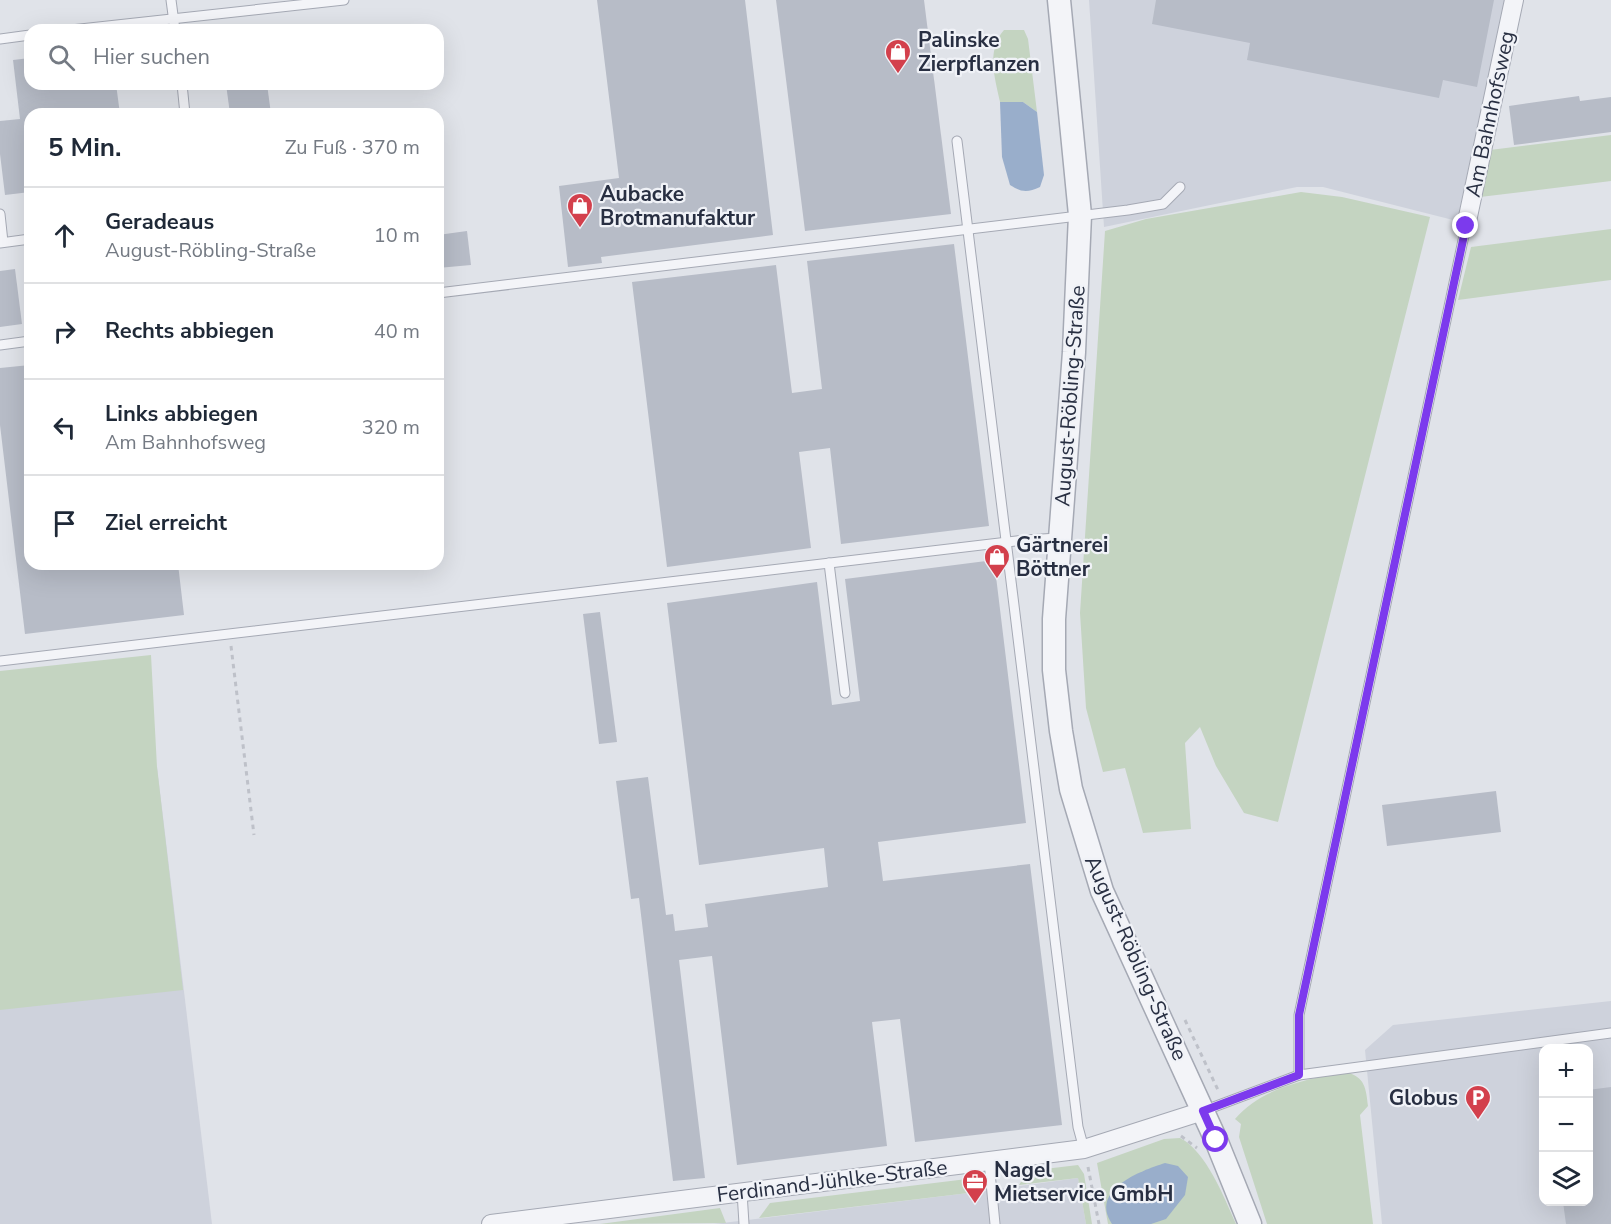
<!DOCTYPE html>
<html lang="de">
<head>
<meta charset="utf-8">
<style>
  body { margin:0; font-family:"Nunito Sans",sans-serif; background:#f2f2f3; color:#1f2937 }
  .controls { position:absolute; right:18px; bottom:18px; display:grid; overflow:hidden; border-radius:12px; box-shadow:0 6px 24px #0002 }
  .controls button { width:54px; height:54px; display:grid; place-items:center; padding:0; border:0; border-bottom:2px solid #e0e1e3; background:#fff; color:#1f2937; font:30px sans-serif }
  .stop { position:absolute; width:18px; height:18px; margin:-14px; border:4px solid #7c3aed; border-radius:50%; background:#fff }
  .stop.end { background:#7c3aed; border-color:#fff; box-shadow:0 2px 6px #0008 }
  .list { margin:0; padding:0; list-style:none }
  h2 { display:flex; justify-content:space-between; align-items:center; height:78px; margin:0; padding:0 24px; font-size:26px }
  h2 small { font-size:20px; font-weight:400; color:#747a83 }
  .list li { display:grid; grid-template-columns:39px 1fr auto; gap:18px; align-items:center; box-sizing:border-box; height:96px; padding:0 24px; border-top:2px solid #e0e1e3 }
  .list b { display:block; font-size:22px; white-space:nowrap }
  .list p { margin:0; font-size:20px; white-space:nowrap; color:#747a83 }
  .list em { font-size:20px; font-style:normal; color:#747a83 }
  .icon { flex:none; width:33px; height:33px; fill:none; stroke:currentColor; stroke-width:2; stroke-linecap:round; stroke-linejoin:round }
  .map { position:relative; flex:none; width:1611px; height:1224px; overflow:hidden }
  .search { position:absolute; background:#fff; box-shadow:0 6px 24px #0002; left:24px; top:24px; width:420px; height:66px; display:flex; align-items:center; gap:15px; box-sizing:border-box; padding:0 21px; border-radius:18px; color:#747a83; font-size:22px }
  .panel { position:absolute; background:#fff; box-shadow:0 6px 24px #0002; left:24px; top:108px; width:420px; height:462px; border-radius:18px }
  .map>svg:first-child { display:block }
  .built { fill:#ced2dc; fill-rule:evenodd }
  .green { fill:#c4d4c1 }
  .water { fill:#99aecb }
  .building { fill:#b7bcc7 }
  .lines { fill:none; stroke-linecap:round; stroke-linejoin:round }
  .service-casing { stroke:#a5a9b4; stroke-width:11 }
  .minor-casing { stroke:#a5a9b4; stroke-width:20 }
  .tertiary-casing { stroke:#a5a9b4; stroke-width:25 }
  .path { stroke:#bec1c9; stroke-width:3; stroke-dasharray:4.5 4.5; stroke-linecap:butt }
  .service { stroke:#f3f4f8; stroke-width:9 }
  .minor { stroke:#f3f4f8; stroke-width:18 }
  .tertiary { stroke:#f3f4f8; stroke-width:22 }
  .route { stroke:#7c3aed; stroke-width:8 }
  .labels { text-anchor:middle; stroke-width:4.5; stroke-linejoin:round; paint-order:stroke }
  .poi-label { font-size:21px; font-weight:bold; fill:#282f42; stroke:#f0f2f7; text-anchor:start }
  .street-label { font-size:21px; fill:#282f42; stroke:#f0f2f7 }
</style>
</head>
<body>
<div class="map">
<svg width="1611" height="1224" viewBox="0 0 1611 1224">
  <rect width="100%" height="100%" fill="#e0e3e9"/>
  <!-- built -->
  <g class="built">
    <path d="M1089 0H1505L1457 221 1323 187H1297L1104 227Z"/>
    <path d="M157 767 212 1224H0V786Z"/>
    <path d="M1611 1001V1224H1382L1365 1050 1393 1025ZM1544 1048H1588V1202H1544Z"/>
    <path d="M1078 1178 1086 1224H714L977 1192Z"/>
  </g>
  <!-- green -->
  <g class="green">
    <path d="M1004 30H1024L1028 39 1037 112 1023 102H1000C995 79 986 50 1004 30Z"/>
    <path d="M1611 135V181L1480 197 1490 150Z"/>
    <path d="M1301 192 1342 197 1430 217 1278 822 1244 813 1216 766 1200 727 1185 743 1191 829 1143 833 1125 768 1103 772 1086 708 1080 613 1105 231 1146 219Z"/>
    <path d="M1611 229V280L1458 300 1471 247Z"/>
    <path d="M151 655 157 767 183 990 0 1010V671Z"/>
    <path d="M1346 1072C1365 1077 1366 1088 1368 1106L1360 1115 1373 1224H1267L1239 1137 1241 1124 1235 1119C1262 1087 1308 1079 1346 1072Z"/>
    <path d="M1180 1138C1206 1151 1224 1197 1236 1224H1108L1097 1163 1164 1139Z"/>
    <path d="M1078 1165 1084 1174 1092 1224H1086L1078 1178 1019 1185 1028 1171Z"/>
    <path d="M967 1179 977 1192 759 1218 770 1203Z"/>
    <path d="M720 1208 726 1223 600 1224Z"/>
  </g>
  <!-- water -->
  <g class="water">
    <path d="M1000 102H1023L1037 112 1044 175 1040 187C1027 193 1021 192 1010 185L1002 157Z"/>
    <path d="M1165 1163 1178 1166 1188 1177 1185 1195 1166 1219 1151 1224H1112C1089 1190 1140 1171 1165 1163Z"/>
  </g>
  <!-- building -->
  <g class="building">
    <path d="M597 0H745L773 235 601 257 602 263 568 267 559 186 619 178Z"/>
    <path d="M776 0H924L951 214 805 231Z"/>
    <path d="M1156 0H1494L1477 87 1443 80 1439 98 1247 60 1250 43 1152 24Z"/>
    <path d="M30 58V84H116L120 114H30V192L5 195 0 154V121L20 119 13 60Z"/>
    <path d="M226 84H267L271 114H230Z"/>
    <path d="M1579 96 1580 101 1611 97V132L1514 145 1509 106Z"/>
    <path d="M467 231 471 265 438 268V235Z"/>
    <path d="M954 244 989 526 841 544 830 448 799 452 811 548 667 567 632 282 776 265 792 393 822 389 807 261Z"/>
    <path d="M15 269 22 324 0 327V271Z"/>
    <path d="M30 365V564H178L184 615 25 634 0 425V368Z"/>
    <path d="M994 560 1026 823 878 842 883 881 1030 864 1062 1125 915 1142 900 1019 872 1022 887 1146 737 1165 712 956 679 960 705 1178 673 1181 639 898 631 899 616 781 648 777 666 915 673 914 675 931 708 927 705 904 828 887 824 848 699 865 667 603 817 582 832 705 860 701 845 579Z"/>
    <path d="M600 612 617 742 599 744 583 614Z"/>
    <path d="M1496 791 1501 832 1387 846 1382 805Z"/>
    <path d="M1611 1087V1224H1566L1563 1202H1588V1090Z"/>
  </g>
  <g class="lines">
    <defs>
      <g id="service">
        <path d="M171 0 175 30"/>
        <path d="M71 30 344 0"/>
        <path d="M0 39 30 35"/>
        <path d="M182 84 185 114"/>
        <path d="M957 141 1078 1127 1084 1149"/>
        <path d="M0 214 3 242"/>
        <path d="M0 243 30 239"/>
        <path d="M438 293 1128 210 1163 204 1180 187"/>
        <path d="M0 345 30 341"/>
        <path d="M829 563 845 693"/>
        <path d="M0 661 1025 540 1058 538"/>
        <path d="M1299 1075V1015L1466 226"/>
        <path d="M1203 1111 1299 1075 1611 1033"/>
        <path d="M989 1162 995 1224"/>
        <path d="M742 1192 744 1224"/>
      </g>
      <g id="minor">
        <path d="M1466 226 1514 0"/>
        <path d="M491 1224 1084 1149 1203 1111"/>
      </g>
      <path id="tertiary" d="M1059 0 1080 215 1074 352 1054 619V670L1061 731 1071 789 1102 891 1216 1140 1250 1224"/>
    </defs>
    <!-- service casing -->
    <use href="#service" class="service-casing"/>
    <!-- minor casing -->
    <use href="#minor" class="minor-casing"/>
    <!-- tertiary casing -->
    <use href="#tertiary" class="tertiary-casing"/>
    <!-- path -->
    <g class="path">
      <path d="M231 646 254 835"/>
      <path d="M1185 1020 1218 1090"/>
      <path d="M1181 1136 1197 1148"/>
      <path d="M1088 1167 1099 1224"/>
    </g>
    <!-- service -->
    <use href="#service" class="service"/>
    <!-- minor -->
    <use href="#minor" class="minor"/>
    <!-- tertiary -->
    <use href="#tertiary" class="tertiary"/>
  </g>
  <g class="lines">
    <!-- route -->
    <path class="route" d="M1216 1140 1203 1111 1299 1075V1015L1466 226"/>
  </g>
  <!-- icons -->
  <defs>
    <symbol id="shop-pin" viewBox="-11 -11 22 30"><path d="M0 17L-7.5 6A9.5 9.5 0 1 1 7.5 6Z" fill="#d3404c" stroke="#f0f2f7"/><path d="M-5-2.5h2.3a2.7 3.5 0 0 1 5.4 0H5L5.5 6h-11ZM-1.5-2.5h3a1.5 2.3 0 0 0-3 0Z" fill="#fff"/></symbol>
    <symbol id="parking-pin" viewBox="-11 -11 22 30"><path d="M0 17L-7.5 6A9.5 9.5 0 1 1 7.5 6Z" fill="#d3404c" stroke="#f0f2f7"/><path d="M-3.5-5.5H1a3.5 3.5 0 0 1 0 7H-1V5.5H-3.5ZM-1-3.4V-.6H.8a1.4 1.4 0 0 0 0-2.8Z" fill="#fff"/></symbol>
    <symbol id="office-pin" viewBox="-11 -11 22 30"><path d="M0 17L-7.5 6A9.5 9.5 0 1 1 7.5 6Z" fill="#d3404c" stroke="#f0f2f7"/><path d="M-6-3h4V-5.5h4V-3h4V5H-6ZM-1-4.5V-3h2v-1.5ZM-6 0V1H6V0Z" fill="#fff"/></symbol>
  </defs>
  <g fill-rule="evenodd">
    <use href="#shop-pin" x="883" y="37" width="30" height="40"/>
    <use href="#shop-pin" x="565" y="191" width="30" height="40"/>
    <use href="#shop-pin" x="982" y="542" width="30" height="40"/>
    <use href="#parking-pin" x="1463" y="1083" width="30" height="40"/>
    <use href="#office-pin" x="960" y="1167" width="30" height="40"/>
  </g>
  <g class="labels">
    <!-- poi labels -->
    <g class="poi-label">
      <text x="918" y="47">Palinske<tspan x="918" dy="24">Zierpflanzen</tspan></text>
      <text x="600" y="201">Aubacke<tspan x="600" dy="24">Brotmanufaktur</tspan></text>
      <text x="1016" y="552">Gärtnerei<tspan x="1016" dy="24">Böttner</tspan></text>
      <text x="1458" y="1105" text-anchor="end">Globus</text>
      <text x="994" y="1177">Nagel<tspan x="994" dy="24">Mietservice GmbH</tspan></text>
    </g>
    <!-- street labels -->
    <g class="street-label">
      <text transform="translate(1490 114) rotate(-78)" y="7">Am Bahnhofsweg</text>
      <text transform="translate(1070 396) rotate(-86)" y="7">August-Röbling-Straße</text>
      <text transform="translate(1136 958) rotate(66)" y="7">August-Röbling-Straße</text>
      <text transform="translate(832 1181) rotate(-7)" y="7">Ferdinand-Jühlke-Straße</text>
    </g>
  </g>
</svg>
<div class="controls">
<button>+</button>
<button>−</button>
<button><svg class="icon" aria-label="layers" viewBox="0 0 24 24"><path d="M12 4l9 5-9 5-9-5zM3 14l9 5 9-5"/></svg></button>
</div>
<div class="stop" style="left:1216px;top:1140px"></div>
<div class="stop end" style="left:1466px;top:226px"></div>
<div class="search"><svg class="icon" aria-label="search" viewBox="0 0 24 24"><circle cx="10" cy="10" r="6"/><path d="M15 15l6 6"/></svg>Hier suchen</div>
<section class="panel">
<h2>5 Min.<small>Zu Fuß · 370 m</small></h2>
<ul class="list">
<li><svg class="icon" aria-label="ahead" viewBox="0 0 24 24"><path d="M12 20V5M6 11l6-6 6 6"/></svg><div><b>Geradeaus</b><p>August-Röbling-Straße</p></div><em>10 m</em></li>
<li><svg class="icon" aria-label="right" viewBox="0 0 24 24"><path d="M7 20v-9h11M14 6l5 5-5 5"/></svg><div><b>Rechts abbiegen</b></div><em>40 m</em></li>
<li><svg class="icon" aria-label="left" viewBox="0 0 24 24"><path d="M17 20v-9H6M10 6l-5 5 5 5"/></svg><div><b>Links abbiegen</b><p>Am Bahnhofsweg</p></div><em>320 m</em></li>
<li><svg class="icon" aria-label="arrive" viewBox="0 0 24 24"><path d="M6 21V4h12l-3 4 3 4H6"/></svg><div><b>Ziel erreicht</b></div></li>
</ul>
</section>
</div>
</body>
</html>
